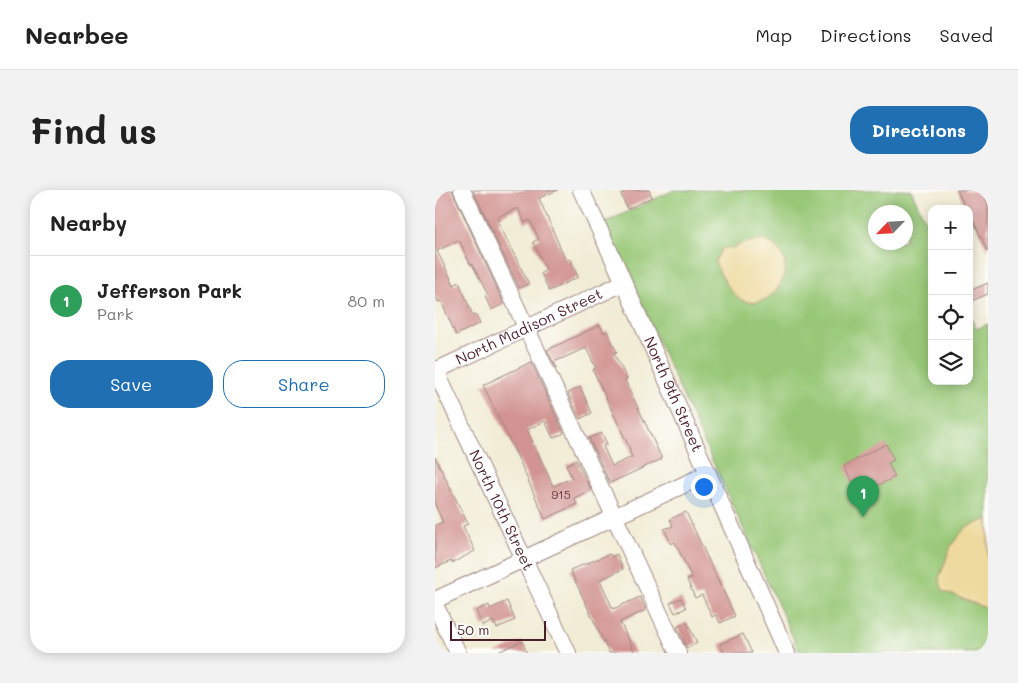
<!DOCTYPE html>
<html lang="en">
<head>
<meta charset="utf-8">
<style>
  body { margin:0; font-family:Mali,sans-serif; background:#f2f2f2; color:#222 }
  .controls { position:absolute; right:15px; top:15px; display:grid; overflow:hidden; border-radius:10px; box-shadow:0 2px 12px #0003 }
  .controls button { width:45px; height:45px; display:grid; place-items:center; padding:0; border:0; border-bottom:1px solid #e0e0e0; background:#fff; color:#222; font:25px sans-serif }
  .compass { position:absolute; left:433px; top:15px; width:45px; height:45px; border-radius:50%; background:#fff; box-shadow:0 2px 12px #0003; rotate:245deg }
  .scale { position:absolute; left:15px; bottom:12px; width:96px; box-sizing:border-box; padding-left:5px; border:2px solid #4a1f2b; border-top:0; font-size:14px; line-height:18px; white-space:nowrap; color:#4a1f2b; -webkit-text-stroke:4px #fdfcf7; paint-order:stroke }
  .you { position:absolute; left:268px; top:296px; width:18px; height:18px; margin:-12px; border:4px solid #fff; border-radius:50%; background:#1a73e8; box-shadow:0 0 0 8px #1a73e833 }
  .badge { display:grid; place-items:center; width:32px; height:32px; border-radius:50%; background:#1f6fb2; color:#fff; font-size:16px; font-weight:700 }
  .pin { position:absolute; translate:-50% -41px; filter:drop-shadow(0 1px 2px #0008) }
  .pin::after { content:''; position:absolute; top:26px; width:18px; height:15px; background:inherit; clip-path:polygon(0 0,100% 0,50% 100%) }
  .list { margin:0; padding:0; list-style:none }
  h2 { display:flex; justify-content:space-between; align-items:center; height:65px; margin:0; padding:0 20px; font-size:21px }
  h2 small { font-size:16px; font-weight:400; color:#767676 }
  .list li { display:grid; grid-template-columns:32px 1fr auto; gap:15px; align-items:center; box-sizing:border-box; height:90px; padding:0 20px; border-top:1px solid #e0e0e0 }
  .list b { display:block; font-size:19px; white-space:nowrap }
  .list p { margin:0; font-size:16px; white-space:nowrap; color:#767676 }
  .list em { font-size:16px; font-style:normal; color:#767676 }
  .actions { display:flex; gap:10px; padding:15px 20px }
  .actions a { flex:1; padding:11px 0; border:1px solid #1f6fb2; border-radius:20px; text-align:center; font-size:18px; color:#1f6fb2 }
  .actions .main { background:#1f6fb2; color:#fff }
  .icon { flex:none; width:28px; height:28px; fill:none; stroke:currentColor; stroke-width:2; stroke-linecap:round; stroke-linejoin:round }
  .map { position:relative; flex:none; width:553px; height:463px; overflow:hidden; border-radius:20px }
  header { display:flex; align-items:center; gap:30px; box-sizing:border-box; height:70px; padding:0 25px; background:#fff; border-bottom:1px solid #e0e0e0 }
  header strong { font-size:24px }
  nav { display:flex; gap:28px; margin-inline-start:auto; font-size:18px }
  .intro { display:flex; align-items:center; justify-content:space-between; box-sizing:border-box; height:120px; padding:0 30px }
  h1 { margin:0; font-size:35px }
  .button { padding:12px 22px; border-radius:20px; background:#1f6fb2; color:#fff; font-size:18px; font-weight:700 }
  main { display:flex; gap:30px; padding:0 30px }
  aside { flex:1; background:#fff; border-radius:20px; box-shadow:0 2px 12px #0003 }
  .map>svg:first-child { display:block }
  .green { fill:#98c877; stroke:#717451; fill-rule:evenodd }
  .sand { fill:#eeda9e; stroke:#9c7c64 }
  .building { fill:#d19493 }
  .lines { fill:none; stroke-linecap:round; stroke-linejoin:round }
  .minor-casing { stroke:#9e8680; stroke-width:18 }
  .minor { stroke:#fff; stroke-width:16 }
  .labels { text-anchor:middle; stroke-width:5; stroke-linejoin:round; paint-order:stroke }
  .number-label { font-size:12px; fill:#6c3c45 }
  .street-label { font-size:15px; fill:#4a1f2b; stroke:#fdfcf7 }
</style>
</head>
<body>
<header>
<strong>Nearbee</strong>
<nav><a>Map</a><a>Directions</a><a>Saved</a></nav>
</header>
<div class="intro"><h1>Find us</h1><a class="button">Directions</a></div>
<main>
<aside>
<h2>Nearby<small></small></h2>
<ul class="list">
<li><span class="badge" style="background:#2e9e5b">1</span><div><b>Jefferson Park</b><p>Park</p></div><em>80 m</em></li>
</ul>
<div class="actions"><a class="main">Save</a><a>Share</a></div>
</aside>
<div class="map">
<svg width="553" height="463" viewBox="0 0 553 463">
  <rect width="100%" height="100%" fill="#fdfcf7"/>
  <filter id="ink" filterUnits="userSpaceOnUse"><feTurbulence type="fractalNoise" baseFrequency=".02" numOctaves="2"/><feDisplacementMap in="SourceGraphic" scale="10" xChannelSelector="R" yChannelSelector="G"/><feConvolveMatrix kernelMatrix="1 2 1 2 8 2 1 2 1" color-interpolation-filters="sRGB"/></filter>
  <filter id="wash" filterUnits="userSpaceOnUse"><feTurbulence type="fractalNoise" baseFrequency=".0096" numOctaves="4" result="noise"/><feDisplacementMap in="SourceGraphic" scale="20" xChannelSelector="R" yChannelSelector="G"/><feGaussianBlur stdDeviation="1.12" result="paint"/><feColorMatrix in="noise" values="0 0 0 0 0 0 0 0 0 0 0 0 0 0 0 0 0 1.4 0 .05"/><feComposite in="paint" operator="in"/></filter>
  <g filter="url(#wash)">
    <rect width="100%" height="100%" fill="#f1ecd5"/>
    <!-- green -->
    <path class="green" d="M239 0H476L497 45V191H534V124L541 139 553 134V463H365L169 33ZM440 22H470V52H440Z"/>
    <!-- sand -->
    <g class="sand">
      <path d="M329 50C373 66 339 125 307 110 295 104 285 83 280 72L287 58H297L313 52Z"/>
      <path d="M553 329V419L508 401 504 389 516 356 530 338Z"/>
    </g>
    <g id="blocks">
      <!-- building -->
      <g class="building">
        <path d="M0 0H17L69 114 56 120 50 106 53 105 37 74H35L24 50 2 61 19 95 24 92 38 126 41 125 45 133 21 145 6 111 3 112 0 105Z"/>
        <path d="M38 0H123L104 8 131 71 135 69 143 87 114 101 106 83 111 80 98 52 104 49 95 30 90 33 83 18 63 27 65 31 63 32 94 94 84 98Z"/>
        <path d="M188 0H214L217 7 192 19 186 4 189 3Z"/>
        <path d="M522 0H547L553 14V62L538 30 534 32V19H531Z"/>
        <path d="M553 93V104L534 112V101Z"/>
        <path d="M165 135 169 143 172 141 182 162 179 163 192 189 190 190 227 269 175 293 154 248 167 243 172 254 168 256 177 276 197 267 194 260 195 259 158 180 161 178 151 158 119 172 122 179 112 160Z"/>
        <path d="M96 172 129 243 118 248 110 231 92 240 118 296 137 288 131 275 141 270 156 300 139 308 142 314 110 329 85 272 48 195Z"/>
        <path d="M145 197 157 223 145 229 133 203Z"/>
        <path d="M451 254 459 270 453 273 460 287 438 298 432 286 417 293 409 276Z"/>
        <path d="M0 267 33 334 28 336 40 361 17 373 16 371 0 378V335L8 332 0 315Z"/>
        <path d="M251 322 300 426 285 433 281 425 277 427 267 405 260 408 252 390 257 388 240 352 236 354 229 339 238 336 235 329Z"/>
        <path d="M175 364 176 367 182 364 188 379 165 390 178 419 205 407 211 420 185 432 200 463H174L135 380Z"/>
        <path d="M246 408 251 418 240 423 235 413Z"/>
        <path d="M72 411 80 430 62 438 58 431 48 436 41 421 54 415 55 419Z"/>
        <path d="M252 432 262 453 252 458 242 437Z"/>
        <path d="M308 444 317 463H289L285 454Z"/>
        <path d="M87 451 92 463H61Z"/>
      </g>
    </g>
  </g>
  <g filter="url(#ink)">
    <use href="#blocks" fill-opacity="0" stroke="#9e8680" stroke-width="1"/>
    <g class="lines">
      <defs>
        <g id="minor">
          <path d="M27 0 243 463"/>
          <path id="s1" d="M146 0 182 77 352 463"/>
          <path id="s2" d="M0 179 133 463"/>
          <path id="s3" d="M0 181 188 93"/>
          <path d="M0 410 272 284"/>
          <path d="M0 415 23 463"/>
        </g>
      </defs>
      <!-- minor casing -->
      <use href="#minor" class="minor-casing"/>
      <!-- minor -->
      <use href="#minor" class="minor"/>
    </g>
  </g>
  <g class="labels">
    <!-- number labels -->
    <g class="number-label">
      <text x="126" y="309">915</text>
    </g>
    <!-- street labels -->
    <g class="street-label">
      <text dy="5" stroke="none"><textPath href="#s3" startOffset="104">North Madison Street</textPath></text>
      <text dy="5" stroke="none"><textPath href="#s1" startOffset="224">North 9th Street</textPath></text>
      <text dy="5" stroke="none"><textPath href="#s2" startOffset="156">North 10th Street</textPath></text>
    </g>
  </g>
</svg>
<div class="controls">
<button>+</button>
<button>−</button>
<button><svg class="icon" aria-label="locate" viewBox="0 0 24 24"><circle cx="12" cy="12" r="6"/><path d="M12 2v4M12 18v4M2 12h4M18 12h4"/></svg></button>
<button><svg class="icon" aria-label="layers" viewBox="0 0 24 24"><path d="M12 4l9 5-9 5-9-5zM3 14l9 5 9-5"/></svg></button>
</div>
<svg class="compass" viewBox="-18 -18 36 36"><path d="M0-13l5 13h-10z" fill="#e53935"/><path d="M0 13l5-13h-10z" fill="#767676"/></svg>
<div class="scale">50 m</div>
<div class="you"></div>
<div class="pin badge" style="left:428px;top:327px;background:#2e9e5b">1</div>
</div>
</main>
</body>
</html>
